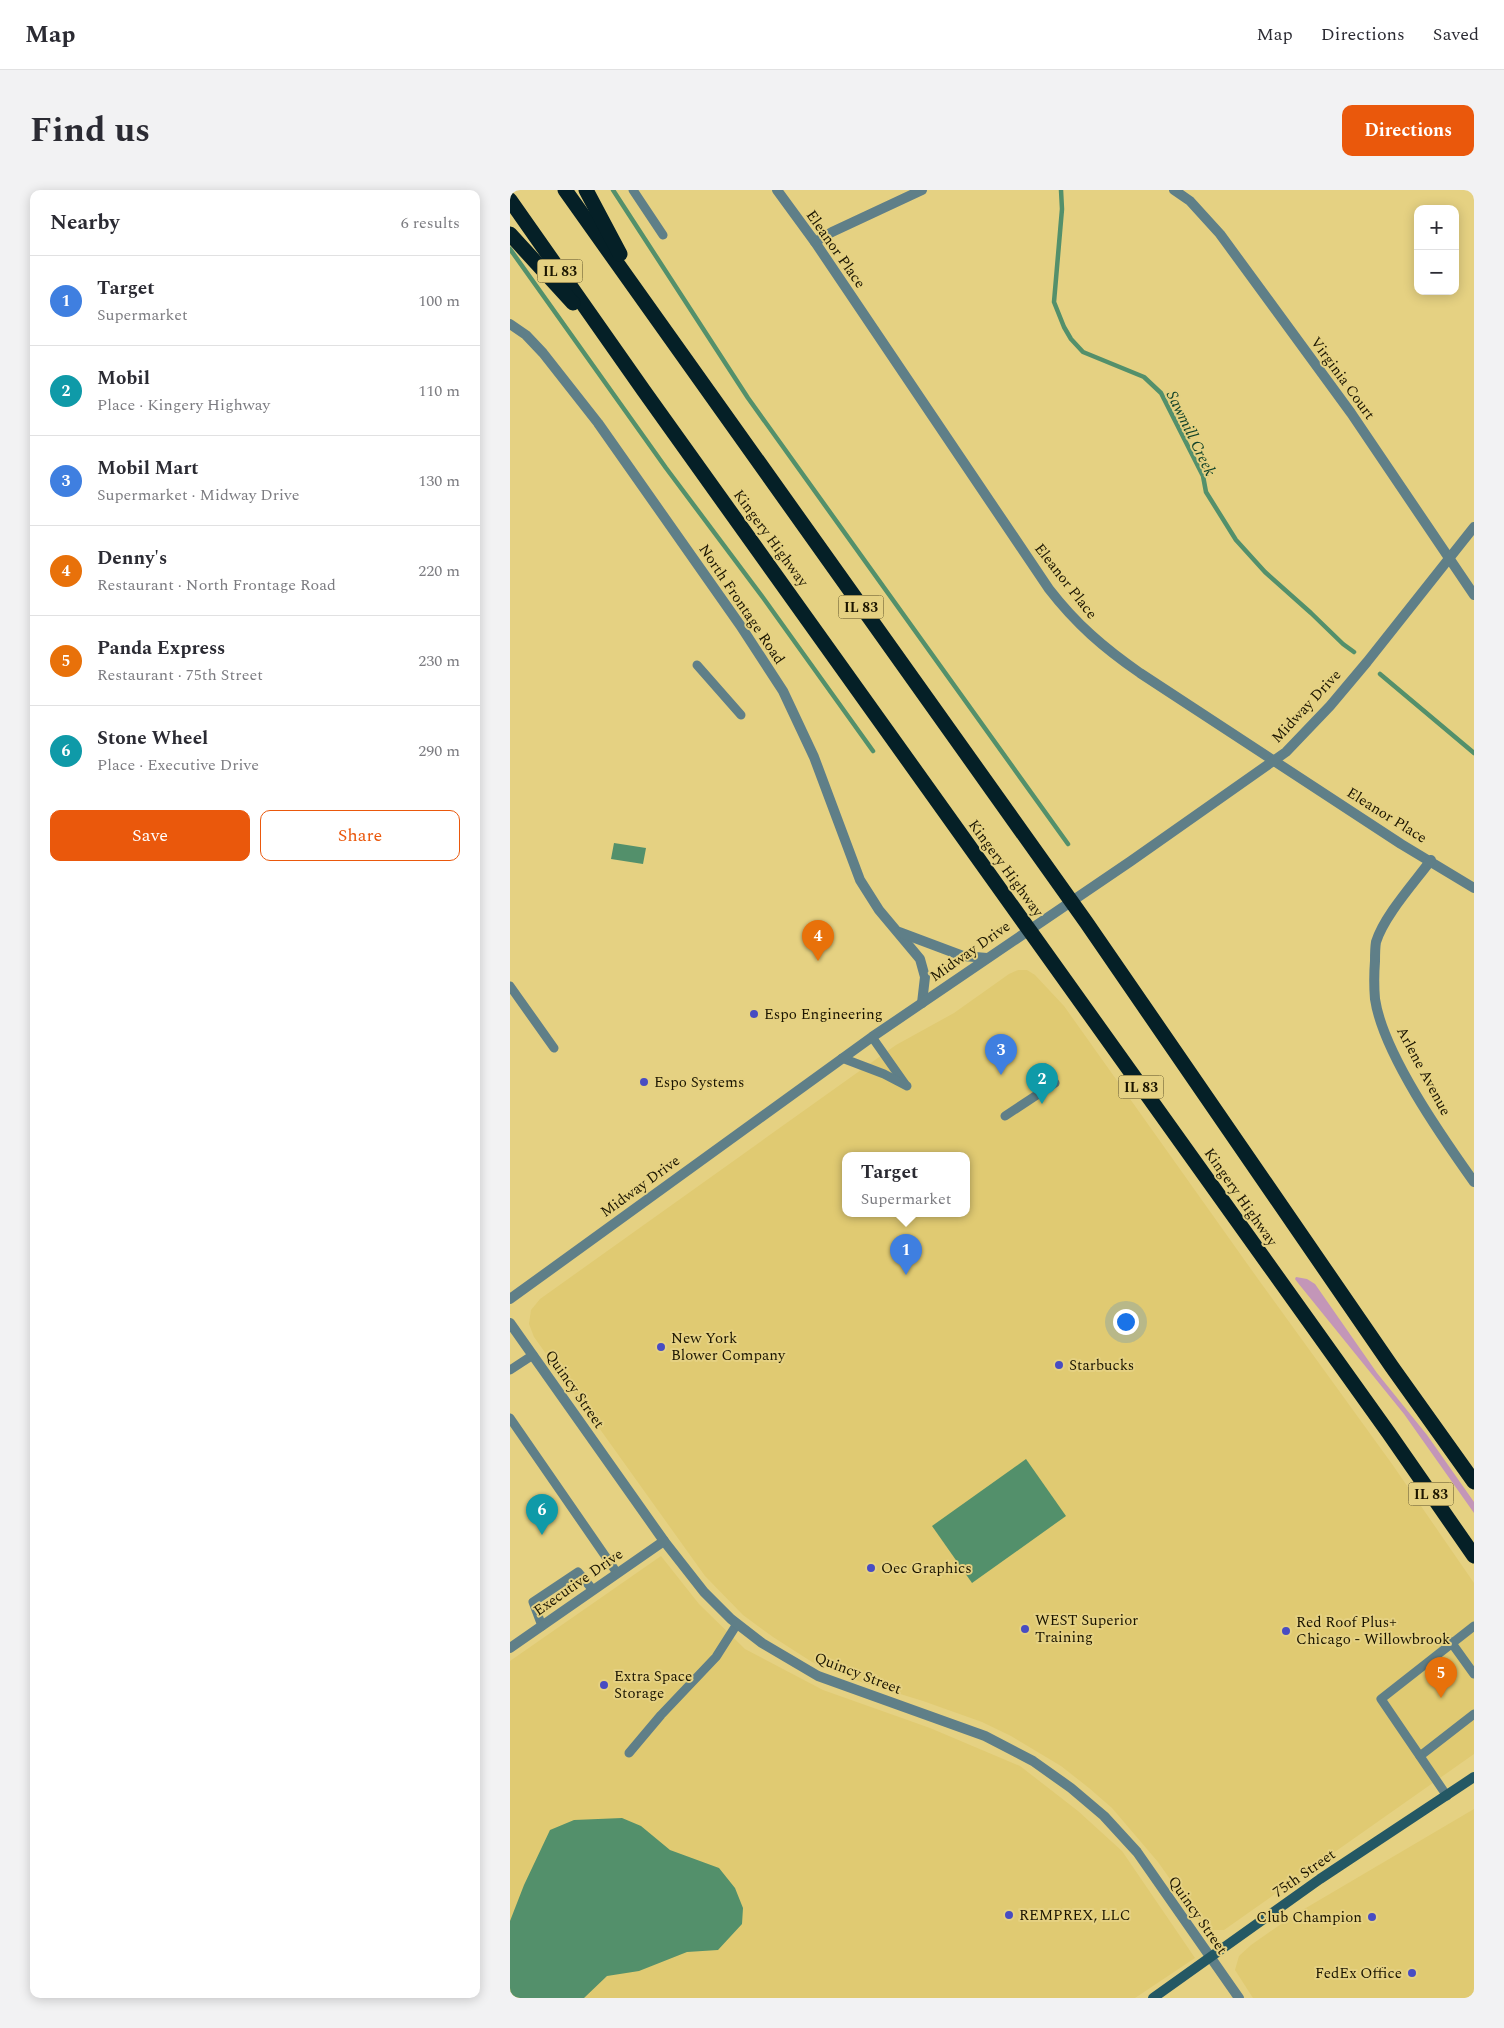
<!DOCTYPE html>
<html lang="en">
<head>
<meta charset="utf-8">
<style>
  body { margin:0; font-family:Spectral,serif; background:#f2f2f3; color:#2b2b33 }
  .controls { position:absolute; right:15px; top:15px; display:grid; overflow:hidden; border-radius:10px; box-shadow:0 2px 12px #0003 }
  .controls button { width:45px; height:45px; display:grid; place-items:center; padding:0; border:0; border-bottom:1px solid #e1e1e2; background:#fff; color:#2b2b33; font:25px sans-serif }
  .you { position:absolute; left:615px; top:1131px; width:18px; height:18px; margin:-12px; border:4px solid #fff; border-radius:50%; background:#1a73e8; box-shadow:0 0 0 8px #1a73e833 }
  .badge { display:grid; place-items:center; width:32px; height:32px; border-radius:50%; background:#ea580c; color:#fff; font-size:16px; font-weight:700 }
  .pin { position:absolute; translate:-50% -41px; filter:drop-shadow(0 1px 2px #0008) }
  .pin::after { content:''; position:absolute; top:26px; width:18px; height:15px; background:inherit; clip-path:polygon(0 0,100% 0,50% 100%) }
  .popup { position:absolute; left:332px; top:962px; width:128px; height:65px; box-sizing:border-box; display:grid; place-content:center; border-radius:10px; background:#fff; filter:drop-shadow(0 1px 4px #0005); font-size:16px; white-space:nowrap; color:#7c7c81 }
  .popup b { font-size:19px; color:#2b2b33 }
  .popup::after { content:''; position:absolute; left:50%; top:100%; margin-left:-10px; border:10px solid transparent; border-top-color:#fff }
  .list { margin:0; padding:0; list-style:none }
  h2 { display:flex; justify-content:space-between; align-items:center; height:65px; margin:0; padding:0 20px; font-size:21px }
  h2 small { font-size:16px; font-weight:400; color:#7c7c81 }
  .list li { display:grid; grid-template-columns:32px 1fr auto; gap:15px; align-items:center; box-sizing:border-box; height:90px; padding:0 20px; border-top:1px solid #e1e1e2 }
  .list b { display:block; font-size:19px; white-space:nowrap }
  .list p { margin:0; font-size:16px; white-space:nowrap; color:#7c7c81 }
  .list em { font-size:16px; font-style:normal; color:#7c7c81 }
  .actions { display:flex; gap:10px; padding:15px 20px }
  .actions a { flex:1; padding:11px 0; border:1px solid #ea580c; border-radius:10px; text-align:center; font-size:18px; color:#ea580c }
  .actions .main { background:#ea580c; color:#fff }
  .map { position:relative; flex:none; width:964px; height:1808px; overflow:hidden; border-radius:10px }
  header { display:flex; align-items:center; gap:30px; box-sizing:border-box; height:70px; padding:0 25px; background:#fff; border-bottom:1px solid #e1e1e2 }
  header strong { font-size:24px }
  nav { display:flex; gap:28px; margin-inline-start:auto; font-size:18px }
  .intro { display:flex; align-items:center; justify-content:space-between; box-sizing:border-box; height:120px; padding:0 30px }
  h1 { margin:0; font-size:35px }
  .button { padding:12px 22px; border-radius:10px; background:#ea580c; color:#fff; font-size:18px; font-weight:700 }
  main { display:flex; gap:30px; padding:0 30px }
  aside { flex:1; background:#fff; border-radius:10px; box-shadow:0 2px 12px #0003 }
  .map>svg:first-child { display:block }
  .built { fill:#e0ca72; fill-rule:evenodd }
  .green { fill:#c396b8 }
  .water { fill:#53906b }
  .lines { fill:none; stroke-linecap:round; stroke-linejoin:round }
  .stream { stroke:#53906b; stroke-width:4.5 }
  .lane { stroke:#5f7f88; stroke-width:9 }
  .street { stroke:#5f7f88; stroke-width:10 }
  .secondary { stroke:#245864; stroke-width:10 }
  .highway { stroke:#052027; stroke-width:15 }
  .poi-dot { fill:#484cc2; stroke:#e5d182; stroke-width:2 }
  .labels { text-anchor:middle; stroke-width:4; stroke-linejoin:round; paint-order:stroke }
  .shield { fill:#e5d182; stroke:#584d27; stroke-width:1 }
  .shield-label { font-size:14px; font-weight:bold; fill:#1b1500 }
  .street-label { font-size:15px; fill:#1b1500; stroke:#e5d182 }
  .poi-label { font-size:15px; fill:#1b1500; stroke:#e5d182; text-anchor:start }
  .water-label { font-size:16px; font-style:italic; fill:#114228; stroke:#e5d182 }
</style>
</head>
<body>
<header>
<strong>Map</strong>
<nav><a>Map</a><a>Directions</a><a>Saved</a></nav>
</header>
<div class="intro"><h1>Find us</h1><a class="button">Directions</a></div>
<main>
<aside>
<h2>Nearby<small>6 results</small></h2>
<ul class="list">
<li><span class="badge" style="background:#3f7fe0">1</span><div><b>Target</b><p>Supermarket</p></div><em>100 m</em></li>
<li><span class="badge" style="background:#0f9aa8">2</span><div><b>Mobil</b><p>Place · Kingery Highway</p></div><em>110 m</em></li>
<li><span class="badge" style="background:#3f7fe0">3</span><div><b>Mobil Mart</b><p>Supermarket · Midway Drive</p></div><em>130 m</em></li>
<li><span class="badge" style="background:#e8710a">4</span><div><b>Denny's</b><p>Restaurant · North Frontage Road</p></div><em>220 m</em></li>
<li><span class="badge" style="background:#e8710a">5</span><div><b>Panda Express</b><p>Restaurant · 75th Street</p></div><em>230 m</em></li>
<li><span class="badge" style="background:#0f9aa8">6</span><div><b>Stone Wheel</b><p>Place · Executive Drive</p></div><em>290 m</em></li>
</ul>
<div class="actions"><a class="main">Save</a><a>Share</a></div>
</aside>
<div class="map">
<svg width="964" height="1808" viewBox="0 0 964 1808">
  <rect width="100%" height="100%" fill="#e5d182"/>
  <!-- built -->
  <g class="built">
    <path d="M508 780H517L525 785 554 816 748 1089 882 1274 964 1393V1564L714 1740H698L691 1733 648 1672 602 1618 579 1598 551 1576 501 1546 472 1532 413 1511 348 1491 302 1472 263 1447 233 1425 195 1386 24 1147 19 1134 21 1120 30 1109 386 855 444 823 499 784ZM336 966H456V1024H336Z"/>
    <path d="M151 1366 189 1414 235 1459 313 1500 420 1538 510 1576 568 1621 612 1661 685 1768 625 1808H0V1471Z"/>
    <path d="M964 1619V1808H743L725 1780 729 1766 741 1755 784 1725Z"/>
  </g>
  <!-- green -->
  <path class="green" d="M786 1087 797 1089 805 1094 867 1183 917 1245 964 1312V1323L894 1224 788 1093 785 1089Z"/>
  <!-- water -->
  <g class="water">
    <path d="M104 653 136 658 133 674 101 669Z"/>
    <path d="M516 1269 556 1326 462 1393 422 1336Z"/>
    <path d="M112 1628 131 1636 160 1660 209 1678 225 1698 233 1718 232 1734 208 1760 177 1762 129 1781 97 1786 74 1808H0V1731L14 1695 40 1640 64 1630Z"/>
  </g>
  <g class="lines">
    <!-- stream -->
    <g class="stream">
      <path d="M103 0 238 208 558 654"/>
      <path d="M551 0 552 19 544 112 554 137 561 149 573 162 634 187 651 203 693 286 696 302 726 350 755 382 801 423 833 454 844 462"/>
      <path d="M0 59 156 278 254 409 363 561"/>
      <path d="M870 484 964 563"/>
    </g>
    <!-- lane -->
    <g class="lane">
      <path d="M123 0 153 45"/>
      <path d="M187 475 231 525"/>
      <path d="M0 796 44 858"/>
      <path d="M362 847 395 894"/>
      <path d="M332 868 374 884 397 896"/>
      <path d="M495 926 545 893 535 878"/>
      <path d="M0 1180 23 1165"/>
      <path d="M0 1228 107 1383"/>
      <path d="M32 1436 23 1412 68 1382 83 1400"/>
      <path d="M941 1452 964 1484"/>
      <path d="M119 1563 151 1525 206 1467 227 1434"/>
      <path d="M910 1566 964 1524"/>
      <path d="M937 1606 871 1509 964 1436"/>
    </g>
    <!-- street -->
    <g class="street">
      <path d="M267 0 305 52 539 399C566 434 594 458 630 483L891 654 964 698"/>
      <path d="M664 0 680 11 710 44 841 223 964 405"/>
      <path d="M305 52 322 42 412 0"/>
      <path d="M0 134 16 145 33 163 88 233 230 435 273 501 304 567 350 690 369 720 410 769 415 787 412 813"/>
      <path d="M921 670C904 693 874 726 866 752 865 758 865 765 865 771 864 784 864 797 865 809 873 863 932 947 964 992"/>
      <path d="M389 742 453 766 477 768"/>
      <path d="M0 1109 362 847 621 671 776 562 820 516 857 472 964 337"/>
      <path d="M0 1133 154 1351 194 1402 221 1429 252 1453 308 1486 475 1546 523 1571 561 1598 594 1626 627 1662 729 1808"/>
      <path d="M0 1458 154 1351"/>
    </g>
    <!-- secondary -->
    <path class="secondary" d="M643 1808 810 1689 964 1587"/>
    <!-- highway -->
    <g class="highway">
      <path d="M55 0 576 732 882 1177 964 1292"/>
      <path d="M76 0 110 64"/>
      <path d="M0 10 134 201 878 1242 964 1366"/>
      <path d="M0 44 63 113"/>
    </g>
  </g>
  <!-- markers -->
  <g class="poi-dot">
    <circle cx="244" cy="824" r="5"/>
    <circle cx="134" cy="892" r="5"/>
    <circle cx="151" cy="1157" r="5"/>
    <circle cx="549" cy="1175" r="5"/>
    <circle cx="361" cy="1378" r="5"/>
    <circle cx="515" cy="1439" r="5"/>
    <circle cx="776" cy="1441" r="5"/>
    <circle cx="94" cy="1495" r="5"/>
    <circle cx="499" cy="1725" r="5"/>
    <circle cx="862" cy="1727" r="5"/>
    <circle cx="902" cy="1783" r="5"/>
  </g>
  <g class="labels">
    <!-- shield labels -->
    <g class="shield">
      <rect x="27.5" y="69.5" width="45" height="23" rx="4"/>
      <rect x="328.5" y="405.5" width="45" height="23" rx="4"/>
      <rect x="608.5" y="885.5" width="45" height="23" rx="4"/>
      <rect x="898.5" y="1292.5" width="45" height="23" rx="4"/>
    </g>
    <g class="shield-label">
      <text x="50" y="86">IL 83</text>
      <text x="351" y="422">IL 83</text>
      <text x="631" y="902">IL 83</text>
      <text x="921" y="1309">IL 83</text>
    </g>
    <!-- street labels -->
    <g class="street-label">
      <text transform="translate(326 59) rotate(55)" y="5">Eleanor Place</text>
      <text transform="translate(833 188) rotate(54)" y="5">Virginia Court</text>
      <text transform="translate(261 348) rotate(54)" y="5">Kingery Highway</text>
      <text transform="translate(556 391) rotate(52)" y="5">Eleanor Place</text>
      <text transform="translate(232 414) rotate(56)" y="5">North Frontage Road</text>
      <text transform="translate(796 516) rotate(-47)" y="5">Midway Drive</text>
      <text transform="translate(877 625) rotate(32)" y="5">Eleanor Place</text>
      <text transform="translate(496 678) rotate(54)" y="5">Kingery Highway</text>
      <text transform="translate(460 761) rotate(-35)" y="5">Midway Drive</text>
      <text transform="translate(914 881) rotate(62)" y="5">Arlene Avenue</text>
      <text transform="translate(130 996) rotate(-36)" y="5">Midway Drive</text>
      <text transform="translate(731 1007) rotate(55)" y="5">Kingery Highway</text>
      <text transform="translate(65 1199) rotate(55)" y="5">Quincy Street</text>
      <text transform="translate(68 1392) rotate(-35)" y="5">Executive Drive</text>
      <text transform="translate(348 1483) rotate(21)" y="5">Quincy Street</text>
      <text transform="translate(794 1683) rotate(-35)" y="5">75th Street</text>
      <text transform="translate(688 1725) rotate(55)" y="5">Quincy Street</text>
    </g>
    <!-- poi labels -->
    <g class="poi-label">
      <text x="254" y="829">Espo Engineering</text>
      <text x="144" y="897">Espo Systems</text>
      <text x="161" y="1153">New York<tspan x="161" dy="17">Blower Company</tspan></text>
      <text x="559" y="1180">Starbucks</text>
      <text x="371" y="1383">Oec Graphics</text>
      <text x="525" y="1435">WEST Superior<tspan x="525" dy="17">Training</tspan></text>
      <text x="786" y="1437">Red Roof Plus+<tspan x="786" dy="17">Chicago - Willowbrook</tspan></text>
      <text x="104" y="1491">Extra Space<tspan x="104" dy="17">Storage</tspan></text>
      <text x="509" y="1730">REMPREX, LLC</text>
      <text x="852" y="1732" text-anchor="end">Club Champion</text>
      <text x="892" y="1788" text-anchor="end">FedEx Office</text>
    </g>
    <!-- water labels -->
    <g class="water-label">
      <text transform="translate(682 243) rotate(64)" y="6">Sawmill Creek</text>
    </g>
  </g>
</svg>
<div class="controls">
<button>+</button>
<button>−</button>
</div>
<div class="you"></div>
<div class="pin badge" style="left:396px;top:1085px;background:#3f7fe0">1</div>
<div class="popup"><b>Target</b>Supermarket</div>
<div class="pin badge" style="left:532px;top:914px;background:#0f9aa8">2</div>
<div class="pin badge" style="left:491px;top:885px;background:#3f7fe0">3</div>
<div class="pin badge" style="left:308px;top:771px;background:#e8710a">4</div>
<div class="pin badge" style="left:931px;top:1508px;background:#e8710a">5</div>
<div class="pin badge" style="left:32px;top:1345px;background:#0f9aa8">6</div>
</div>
</main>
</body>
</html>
